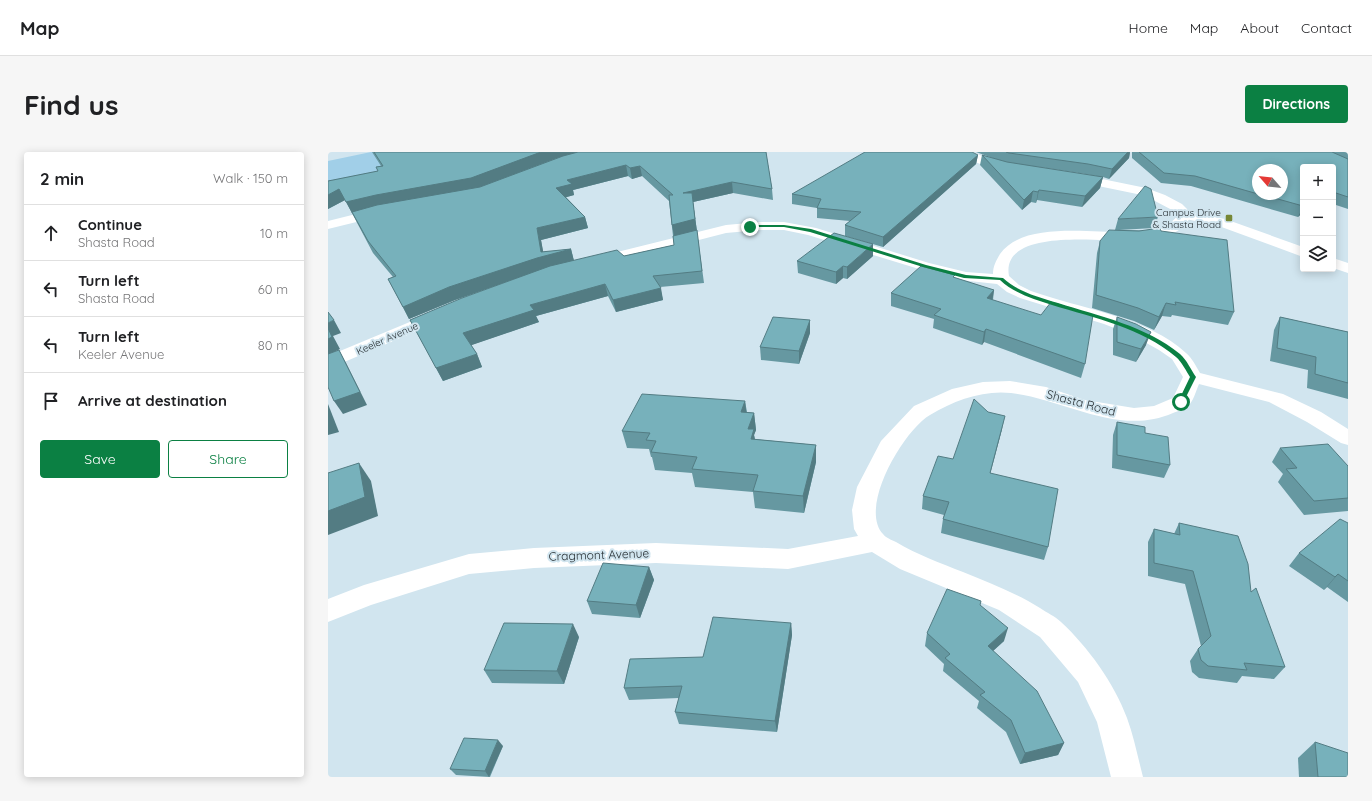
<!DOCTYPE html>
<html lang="en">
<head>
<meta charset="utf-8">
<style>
  body { margin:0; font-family:Quicksand,sans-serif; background:#f6f6f6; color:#202124 }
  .controls { position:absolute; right:12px; top:12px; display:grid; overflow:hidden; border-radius:4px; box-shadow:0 2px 10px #0003 }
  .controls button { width:36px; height:36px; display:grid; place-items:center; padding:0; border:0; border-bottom:1px solid #e0e0e0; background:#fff; color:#202124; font:20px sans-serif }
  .compass { position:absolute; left:924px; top:12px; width:36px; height:36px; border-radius:50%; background:#fff; box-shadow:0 2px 10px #0003; rotate:298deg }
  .stop { position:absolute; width:12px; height:12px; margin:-9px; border:3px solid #0b8043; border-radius:50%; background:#fff }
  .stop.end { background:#0b8043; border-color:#fff; box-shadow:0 1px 4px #0008 }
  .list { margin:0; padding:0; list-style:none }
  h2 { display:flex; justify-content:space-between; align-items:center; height:52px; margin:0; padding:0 16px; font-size:17px }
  h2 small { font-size:13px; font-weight:400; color:#757577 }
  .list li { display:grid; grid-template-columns:26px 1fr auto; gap:12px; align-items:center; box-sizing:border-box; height:56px; padding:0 16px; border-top:1px solid #e0e0e0 }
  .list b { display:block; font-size:15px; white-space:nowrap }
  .list p { margin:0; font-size:13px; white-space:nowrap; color:#757577 }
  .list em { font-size:13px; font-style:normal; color:#757577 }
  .actions { display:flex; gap:8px; padding:12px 16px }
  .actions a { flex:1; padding:9px 0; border:1px solid #0b8043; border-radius:4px; text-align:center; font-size:14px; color:#0b8043 }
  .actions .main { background:#0b8043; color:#fff }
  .icon { flex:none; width:22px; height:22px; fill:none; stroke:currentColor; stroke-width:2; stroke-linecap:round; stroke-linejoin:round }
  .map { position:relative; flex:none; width:1020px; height:625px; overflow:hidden; border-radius:4px }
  header { display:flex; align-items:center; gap:24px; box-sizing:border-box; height:56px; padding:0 20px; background:#fff; border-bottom:1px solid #e0e0e0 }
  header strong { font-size:19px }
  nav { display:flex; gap:22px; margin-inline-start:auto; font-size:14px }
  .intro { display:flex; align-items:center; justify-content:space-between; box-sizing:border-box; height:96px; padding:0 24px }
  h1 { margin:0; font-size:28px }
  .button { padding:10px 18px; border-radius:4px; background:#0b8043; color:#fff; font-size:14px; font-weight:700 }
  main { display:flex; gap:24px; padding:0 24px }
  aside { flex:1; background:#fff; border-radius:4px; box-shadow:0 2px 10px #0003 }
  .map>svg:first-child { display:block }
  .green { fill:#a1cfe8 }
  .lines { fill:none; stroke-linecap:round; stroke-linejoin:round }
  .street { fill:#fff; fill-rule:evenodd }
  .secondary { fill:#fff; fill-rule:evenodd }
  .wall { fill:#6698a1; fill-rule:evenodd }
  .shaded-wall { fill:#537c83 }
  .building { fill:#77b1bb; stroke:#537c83 }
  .route { fill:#0b8043 }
  .poi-dot { fill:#768736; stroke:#d1e5ef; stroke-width:1.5 }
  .labels { text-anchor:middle; stroke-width:4; stroke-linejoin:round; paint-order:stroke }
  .far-poi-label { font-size:10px; fill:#272f33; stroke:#d1e5ef; text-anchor:end }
  .far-street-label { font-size:10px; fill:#272f33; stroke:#d1e5ef }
  .street-label { font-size:12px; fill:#272f33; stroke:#d1e5ef }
</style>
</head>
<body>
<header>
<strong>Map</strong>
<nav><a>Home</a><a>Map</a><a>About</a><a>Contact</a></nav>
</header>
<div class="intro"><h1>Find us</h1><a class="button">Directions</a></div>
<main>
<aside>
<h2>2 min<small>Walk · 150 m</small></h2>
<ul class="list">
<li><svg class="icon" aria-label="ahead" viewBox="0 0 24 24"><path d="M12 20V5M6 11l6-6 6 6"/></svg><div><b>Continue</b><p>Shasta Road</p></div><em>10 m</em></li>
<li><svg class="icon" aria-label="left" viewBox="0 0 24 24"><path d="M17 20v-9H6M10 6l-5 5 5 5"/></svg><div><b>Turn left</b><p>Shasta Road</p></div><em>60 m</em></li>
<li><svg class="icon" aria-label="left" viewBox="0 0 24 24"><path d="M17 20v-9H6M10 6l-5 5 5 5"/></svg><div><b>Turn left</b><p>Keeler Avenue</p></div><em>80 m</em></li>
<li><svg class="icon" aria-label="arrive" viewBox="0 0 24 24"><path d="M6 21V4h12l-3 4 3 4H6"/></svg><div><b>Arrive at destination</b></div></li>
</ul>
<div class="actions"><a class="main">Save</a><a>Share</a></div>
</aside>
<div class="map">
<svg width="1020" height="625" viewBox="0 0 1020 625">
  <rect width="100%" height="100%" fill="#d1e5ef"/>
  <!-- green -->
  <path class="green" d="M43 0H46L80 17 0 35V9Z"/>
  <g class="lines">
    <!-- street -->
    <g class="street">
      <path d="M56 55 61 56 63 59 61 62 0 77V69Z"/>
      <path d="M857 59 862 60 864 63C859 71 853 78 844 82 831 87 815 89 802 89 776 90 672 75 681 124L691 133 703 139C750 156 822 166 858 201 864 206 868 214 872 221L955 242 993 260 1020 277V293L1013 291 979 270 941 250 871 232C868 239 865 250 860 254 857 257 850 259 845 261 791 285 737 247 683 241 655 238 627 248 602 263 576 278 530 355 555 382 558 386 564 388 568 390 590 403 612 411 635 420 662 431 688 441 712 456 719 461 727 464 733 470 760 495 786 531 799 566 806 585 810 606 815 625H783L769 570 750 530 712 485 671 458 572 417 544 400 460 417 328 411 206 416 141 422 43 453 0 470V447L36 433 141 402 206 396 328 391 460 397 530 384 526 377 524 358 529 335 553 289 586 254 624 237 655 230 682 229 718 235 757 248 806 256 826 254 845 246 855 225 844 207 831 198 804 183 776 172 692 146 679 140 669 132 632 128 591 117 480 83 456 78H431L398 81 266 115 261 113 258 110 261 107 398 73 431 70H456L488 76 601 111 638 120 665 122C665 114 668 109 672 102 698 65 779 85 818 79 827 78 836 76 843 70 849 66 851 60 857 59Z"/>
      <path d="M113 157 119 158 122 162 119 166 0 217V204Z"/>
    </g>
    <!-- secondary -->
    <g class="secondary">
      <path d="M627 0H644L665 8 685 13 687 16 685 19C671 22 643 8 629 2Z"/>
      <path d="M745 21 818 36 837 43 854 52 862 60 897 67 975 95V105L888 73 852 66 844 58 827 49 809 42 741 28 739 25 741 22Z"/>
      <path d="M1005 106 1020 111V121L1005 116Z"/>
    </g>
  </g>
  <!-- wall -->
  <g class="wall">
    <path d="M44 0H438L444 37 445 48 405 41 365 50 376 131 332 135 335 148 288 160 280 144 208 164 211 170 143 193 149 202 154 215 115 229 82 168 214 117 127 148 81 167 60 127 65 125 45 101 17 48 0 57V29L50 19 48 15 53 14ZM234 4 161 31 229 6ZM300 24 304 27 314 24 341 49 345 84 346 93 296 104 246 109 243 97 215 100 213 88 260 76 257 65 238 45 246 43 245 38Z"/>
    <path d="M648 0H802L801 6 781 27 775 25 772 36 754 55 709 48 708 51 703 50 694 58 652 13 654 3 673 9ZM699 13 757 22 774 25Z"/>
    <path d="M804 0H1020V57L1005 52V15H975V60L970 65 863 34 833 31 804 6ZM930 18 954 42H930Z"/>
    <path d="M650 3 648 12 555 95 517 84V73L522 69 489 66V56L464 52V42Z"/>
    <path d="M830 65 826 76 791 78 833 79 906 160 900 173 844 163 843 165 834 164 826 178 806 169 764 156 769 101 772 89 787 78 790 67Z"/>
    <path d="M545 104 519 127 515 126 508 132 470 121 469 109Z"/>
    <path d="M627 126 666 138 665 148 757 212 753 226 656 190 654 193 605 176 606 167 563 154V141Z"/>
    <path d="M789 165 818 193 808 210 785 203V177Z"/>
    <path d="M952 165 1020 180V247L979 236 980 218 942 209 946 178Z"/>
    <path d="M482 168V181L471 212 433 208 432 195Z"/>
    <path d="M417 249 419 260 426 261 428 278 426 283 427 287 488 293V310L476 361 427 356 425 340 367 335 364 321 327 318 324 305H323L321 297 299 296 294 279Z"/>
    <path d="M789 270 842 313 836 326 784 316 785 283Z"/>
    <path d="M674 277 662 321 720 395 716 408 613 381 615 367 616 363 594 357 595 344 625 307Z"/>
    <path d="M952 296 1020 314V359L976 363 950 330 955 322 944 310Z"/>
    <path d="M851 371 923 440 957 515 946 527 914 524 909 531 871 526 864 520 862 509 870 497 873 494 857 432 820 424V390L826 377 846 382Z"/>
    <path d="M1020 371V450L999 435 996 438 961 414 971 401Z"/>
    <path d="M321 415 326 428 312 466 264 462 259 449Z"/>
    <path d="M652 453 676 489 665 499 736 591 730 603 692 612 678 580 649 556 651 549 615 519 616 512 597 494 599 481Z"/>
    <path d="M463 471 464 483 449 580 351 572 347 560 351 546 301 548 296 536Z"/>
    <path d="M251 485 236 532 164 531 156 518Z"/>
    <path d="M987 590 1020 625H971L970 606Z"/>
    <path d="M175 594 162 625 128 623 122 617Z"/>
  </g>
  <!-- shaded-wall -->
  <g class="shaded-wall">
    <path d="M213 0H252L229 6 147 37 53 54 24 61 18 50Z"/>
    <path d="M800 0H802L801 6 781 27 784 17Z"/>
    <path d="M650 3 648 12 555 95V85Z"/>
    <path d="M298 13 300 24 245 38 246 43 232 47 228 36 239 28Z"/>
    <path d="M312 14 314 24 304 27 302 16Z"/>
    <path d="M775 25 772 36 754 55 757 44Z"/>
    <path d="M404 30 405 41 365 50 376 131 369 79 346 84 344 73 355 41Z"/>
    <path d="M11 37 17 48 0 57V43Z"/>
    <path d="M711 38 709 48 708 51 710 40Z"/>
    <path d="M705 39 703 50 694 58 696 48Z"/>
    <path d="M975 55V60L970 65Z"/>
    <path d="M257 65 260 76 213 88 216 104 243 97 246 109 213 118 127 148 81 167 75 155 121 135 213 100 209 76Z"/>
    <path d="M545 92V104L519 127V115Z"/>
    <path d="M515 114V126L508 132V120Z"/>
    <path d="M277 132 280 144 208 164 211 170 141 194 135 181 202 153Z"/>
    <path d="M333 136 335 148 288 160 285 148Z"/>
    <path d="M666 138 664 150 659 146Z"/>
    <path d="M838 151 834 164 826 178 831 165Z"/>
    <path d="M6 168 13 181 5 184 12 197 0 203V171Z"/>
    <path d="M482 168V181L471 212V199Z"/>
    <path d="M658 177 656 190 654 193 656 180Z"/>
    <path d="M823 180 818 193 808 210 813 197Z"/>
    <path d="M11 198 18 211 39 253 15 262 6 249Z"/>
    <path d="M149 202 154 215 115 229 108 216Z"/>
    <path d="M417 249 419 266 413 260Z"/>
    <path d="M0 252 11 280 0 283Z"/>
    <path d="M426 261 428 278 426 283 428 294H422L420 277Z"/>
    <path d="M677 264 674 277 659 334 662 321Z"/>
    <path d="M488 293V310L476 361 475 344Z"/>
    <path d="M31 311 43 329 50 364 0 383V359Z"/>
    <path d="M321 415 326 428 312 466 308 453Z"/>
    <path d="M1010 422 999 435 996 438 1007 425Z"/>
    <path d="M463 471 464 483 449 580 447 569Z"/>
    <path d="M245 472 251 485 236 532 229 519Z"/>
    <path d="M680 476 676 489 656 507 660 494Z"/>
    <path d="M170 588 175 594 161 625 157 619Z"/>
    <path d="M736 591 730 603 692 612 697 601Z"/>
  </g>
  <!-- building -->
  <g class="building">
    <path d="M46 0H213L143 26 48 43 18 50 11 37 0 43V29L50 19 48 15 55 14Z"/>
    <path d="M250 0H438L444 37 404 30 355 41H364L367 67 344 73 341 43H345L312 14 302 16 298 13 239 28 244 32 228 36 257 65 209 76 213 100 243 97 209 106 121 135 75 155 60 127 68 124 40 89 24 60 49 53 152 35 235 4Z"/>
    <path d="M537 0H644L650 3 555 85 517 73 533 60 489 56 493 47 464 42Z"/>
    <path d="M678 0H800L784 17 760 12 681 1Z"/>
    <path d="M811 0H1004L1020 7V45L1005 40V15H975V54L932 42H954V18H930V42L867 24 836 21Z"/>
    <path d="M654 3 679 10 775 25 757 44 711 38 710 40 705 39 696 48Z"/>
    <path d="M817 34 823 37 830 65 790 67Z"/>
    <path d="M832 76 833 79 899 88 906 160 847 150 848 153 838 151 831 165 810 156 768 143 772 89 781 78 811 79Z"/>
    <path d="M369 78 374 119 325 124 333 136 285 148 277 132 202 153 206 158 135 181 149 202 108 216 82 168 134 146 222 114 289 98 296 104 346 93 345 84Z"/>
    <path d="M506 81 545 92 519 115 515 114 508 120 469 109Z"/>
    <path d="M593 114 627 123 625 125 666 138 659 146 713 163 723 150 765 163 757 212 658 177 656 180 606 163 613 157 563 141Z"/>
    <path d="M0 160 6 168 0 171Z"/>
    <path d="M445 165 482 168 471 199 432 195Z"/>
    <path d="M789 165 808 172 823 180 813 197 789 190Z"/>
    <path d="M952 165 1020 180V231L987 222 988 205 949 196Z"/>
    <path d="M0 176 4 185 0 187Z"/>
    <path d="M11 198 32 240 6 249 0 235V202Z"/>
    <path d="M314 242 417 249 413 260 426 261 420 277H426L423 287 488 293 475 344 425 339 430 323 364 317 369 305 323 300 328 289 318 288 322 281 294 279Z"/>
    <path d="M646 247 660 260 677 264 662 321 730 337 720 395 615 367 621 350 595 344 610 304 625 307Z"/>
    <path d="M789 270 817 275V281L840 285 842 313 789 303Z"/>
    <path d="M1000 292 1020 314V346L986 349 958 317 969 316 952 296Z"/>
    <path d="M31 311 37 345 0 359V321Z"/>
    <path d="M1012 367 1020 371V429L1010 422 1007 425 971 401Z"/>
    <path d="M851 371 910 384 920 412 923 440 928 436 957 515 916 511 919 518 880 514 873 508 870 497 883 484 865 419 826 411V377L852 383Z"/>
    <path d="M275 411 321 415 308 453 259 449Z"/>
    <path d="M619 437 653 449 652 453 680 476 660 494 709 539 736 591 697 601 683 568 652 543 657 540 617 506 622 502 599 481Z"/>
    <path d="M385 465 463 471 447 569 347 560 354 534 296 536 302 507 375 505Z"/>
    <path d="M176 471 245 472 229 519 156 518Z"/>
    <path d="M136 586 170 588 157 619 122 617Z"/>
    <path d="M987 590 1020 601V625H990Z"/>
  </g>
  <!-- route -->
  <path class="route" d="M422 73H456L483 77 598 113 638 123 675 126C690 140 710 145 730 151 771 164 818 174 852 202 859 208 863 218 868 225L855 251H851L850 250 862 225C858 219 854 210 848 205 814 176 767 166 724 153 706 147 687 142 672 128L636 126 595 115 482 80 456 75H421Z"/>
  <!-- markers -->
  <rect class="poi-dot" x="897" y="62" width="8" height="8" rx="2"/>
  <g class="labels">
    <!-- far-poi labels -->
    <g class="far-poi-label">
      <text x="893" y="64">Campus Drive<tspan x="893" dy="12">&amp; Shasta Road</tspan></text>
    </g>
    <!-- far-street labels -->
    <g class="far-street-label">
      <text transform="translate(59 186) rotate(-24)" y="4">Keeler Avenue</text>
    </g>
    <!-- street labels -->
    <g class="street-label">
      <text transform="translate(753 251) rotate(15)" y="4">Shasta Road</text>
      <text transform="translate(271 403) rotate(-2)" y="4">Cragmont Avenue</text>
    </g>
  </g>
</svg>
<div class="controls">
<button>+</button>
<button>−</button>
<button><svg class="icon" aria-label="layers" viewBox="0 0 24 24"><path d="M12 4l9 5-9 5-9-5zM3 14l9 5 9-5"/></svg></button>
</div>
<svg class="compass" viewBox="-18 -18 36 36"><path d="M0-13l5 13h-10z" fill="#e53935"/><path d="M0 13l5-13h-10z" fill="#757577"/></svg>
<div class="stop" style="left:853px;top:250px"></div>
<div class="stop end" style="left:422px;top:75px"></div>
</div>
</main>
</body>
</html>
